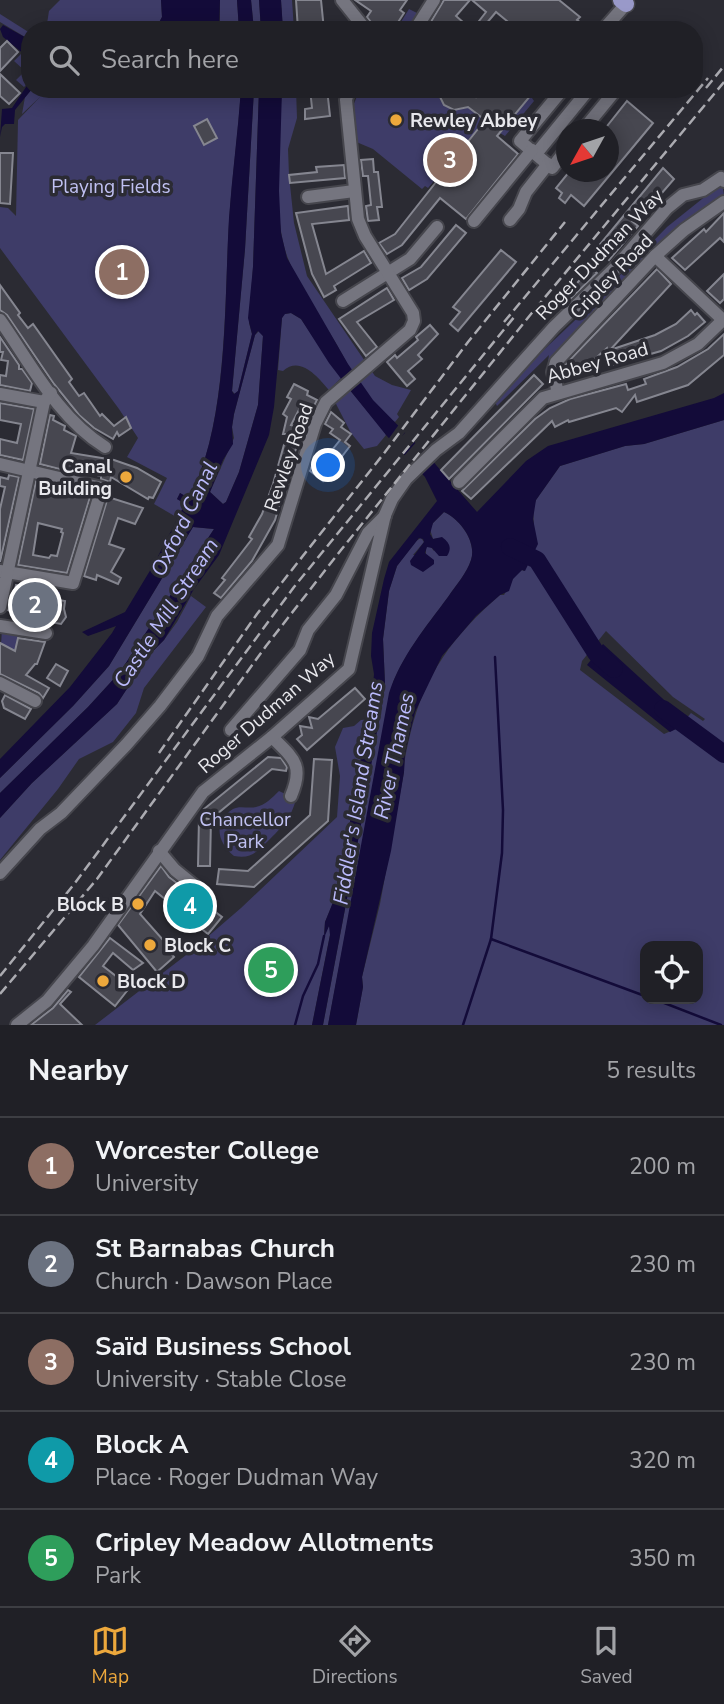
<!DOCTYPE html>
<html lang="en">
<head>
<meta charset="utf-8">
<style>
  body { margin:0; font-family:"Nunito Sans",sans-serif; background:#28282e; color:#f1f3f6 }
  .controls { position:absolute; right:21px; bottom:21px; display:grid; overflow:hidden; border-radius:14px; box-shadow:0 4px 18px #0003 }
  .controls button { width:63px; height:63px; display:grid; place-items:center; padding:0; border:0; border-bottom:2px solid #3d3e43; background:#202026; color:#f1f3f6; font:35px sans-serif }
  .compass { position:absolute; left:556px; top:119px; width:63px; height:63px; border-radius:50%; background:#202026; box-shadow:0 4px 18px #0003; rotate:230deg }
  .you { position:absolute; left:329px; top:466px; width:24px; height:24px; margin:-18px; border:5px solid #fff; border-radius:50%; background:#1a73e8; box-shadow:0 0 0 10px #1a73e833 }
  .badge { display:grid; place-items:center; width:46px; height:46px; border-radius:50%; background:#eda83c; color:#fff; font-size:23px; font-weight:700 }
  .pin { position:absolute; translate:-50% -50%; border:4px solid #fff; box-shadow:0 2px 7px #0006 }
  .list { margin:0; padding:0; list-style:none }
  h2 { display:flex; justify-content:space-between; align-items:center; height:91px; margin:0; padding:0 28px; font-size:30px }
  h2 small { font-size:23px; font-weight:400; color:#a2a3a7 }
  .list li { display:grid; grid-template-columns:46px 1fr auto; gap:21px; align-items:center; box-sizing:border-box; height:98px; padding:0 28px; border-top:2px solid #3d3e43 }
  .list b { display:block; font-size:26px; white-space:nowrap }
  .list p { margin:0; font-size:23px; white-space:nowrap; color:#a2a3a7 }
  .list em { font-size:23px; font-style:normal; color:#a2a3a7 }
  .icon { flex:none; width:38px; height:38px; fill:none; stroke:currentColor; stroke-width:2; stroke-linecap:round; stroke-linejoin:round }
  .map { position:relative; flex:none; width:724px; height:1025px; overflow:hidden }
  .search { position:absolute; background:#202026; box-shadow:0 4px 18px #0003; left:21px; right:21px; top:21px; height:77px; display:flex; align-items:center; gap:18px; box-sizing:border-box; padding:0 24px; border-radius:28px; color:#a2a3a7; font-size:26px }
  .sheet { height:581px; background:#202026 }
  nav { display:flex; justify-content:space-around; align-items:center; box-sizing:border-box; height:98px; border-top:2px solid #3d3e43; background:#202026; font-size:19px; color:#a2a3a7 }
  nav a { display:grid; justify-items:center; gap:4px }
  nav .on { color:#eda83c }
  .map>svg:first-child { display:block }
  .green { fill:#3e3c68; fill-rule:evenodd }
  .water { fill:#130b39; fill-rule:evenodd }
  .pier { fill:#2b2b33 }
  .lines { fill:none; stroke-linecap:round; stroke-linejoin:round }
  .stream { stroke:#130b39; stroke-width:2.5 }
  .river { stroke:#130b39; stroke-width:18 }
  .building { fill:#474750; stroke:#858690; stroke-width:2; fill-rule:evenodd }
  .minor-casing { stroke:#46464d; stroke-width:16 }
  .major-casing { stroke:#46464d; stroke-width:19 }
  .minor { stroke:#75757f; stroke-width:12 }
  .major { stroke:#9999c9; stroke-width:16 }
  .rail { stroke:#ababb1; stroke-width:2.5; stroke-dasharray:10 5; stroke-linecap:butt }
  .poi-dot { fill:#eda83c; stroke:#2b2b33; stroke-width:2.5 }
  .labels { text-anchor:middle; stroke-width:7; stroke-linejoin:round; paint-order:stroke }
  .poi-label { font-size:19px; font-weight:bold; fill:#e8e8ed; stroke:#2b2b33; text-anchor:start }
  .park-label { font-size:19px; fill:#c0c1f2; stroke:#2b2b33 }
  .street-label { font-size:19px; fill:#e8e8ed; stroke:#2b2b33 }
  .water-label { font-size:21px; font-style:italic; fill:#bbbbfc; stroke:#2b2b33 }
</style>
</head>
<body>
<div class="map">
<svg width="724" height="1025" viewBox="0 0 724 1025">
  <rect width="100%" height="100%" fill="#2b2b33"/>
  <!-- green -->
  <g class="green">
    <path d="M60 0H161L162 17 155 30H46L49 11Z"/>
    <path d="M220 0H237L239 30H220Z"/>
    <path d="M251 0H259L261 30H254Z"/>
    <path d="M281 0H292L294 30H283Z"/>
    <path d="M409 9 419 14 410 30H396Z"/>
    <path d="M0 14 30 33V40L0 22Z"/>
    <path d="M21 54 30 63V81L24 87 16 80 25 71 14 61Z"/>
    <path d="M32 89C75 89 120 87 163 89 179 90 203 105 214 89H241C238 134 232 177 229 222 224 306 228 424 189 499L180 493 177 499 185 503 178 518 154 504 167 478 127 457 138 438 119 409 0 248V207L8 208 16 216 18 120 41 96 22 114 25 97Z"/>
    <path d="M254 89H259L253 267 249 323 252 334 238 391 235 394 232 391 245 249Z"/>
    <path d="M282 89H296L297 118 288 149 289 175 294 223 307 276 375 376 392 385 411 390 397 414 399 417 395 422C369 405 352 372 337 345 320 316 298 287 287 256 272 214 279 134 282 89Z"/>
    <path d="M360 89H437C439 107 453 114 469 106L485 120 428 188 425 186 422 189 373 149 354 141 353 106Z"/>
    <path d="M536 89H544L540 94 537 92 532 98 534 101 505 136 500 133Z"/>
    <path d="M722 183 724 195 678 227 548 361 549 355 497 406 493 398 590 306 667 227Z"/>
    <path d="M291 313 301 319 341 378 329 390C318 377 300 355 283 371L278 370 282 318 284 314Z"/>
    <path d="M259 331 263 336 258 405 239 472 226 502 223 504 210 492 234 438 232 427 234 414 255 335Z"/>
    <path d="M349 389 384 431 386 435 377 446 364 449 351 433 335 402Z"/>
    <path d="M724 420V1025H356L363 987 362 977 380 904 404 772C404 759 407 748 410 735 424 674 454 635 500 595H504L515 575 522 570 524 571 534 529 533 507 536 500 560 466 625 446 644 444ZM606 631 673 697 705 719 703 721 691 713 678 728 664 734 580 670 582 661ZM645 946H698V999H645Z"/>
    <path d="M444 512C460 519 477 542 471 560 467 573 456 585 448 597 428 624 406 651 393 682L328 1025H323L360 830 385 684 383 639 389 591 397 566 416 541 421 538 424 542 413 555H426V547L430 546 434 551 440 538 433 539 430 529 433 523Z"/>
    <path d="M193 527 214 529 120 672 88 707 0 793V778L73 706 109 666Z"/>
    <path d="M32 587 60 592 58 600 30 595Z"/>
    <path d="M191 596 206 607 144 688 136 713 113 742 79 759 58 789 0 860V818L32 783 117 704 149 655 164 640 177 622Z"/>
    <path d="M2 630 19 634 15 651 1 644Z"/>
    <path d="M370 719 359 767 342 871 336 895 325 922 324 935 329 926 330 927V935L312 1025H95L190 952 241 908 337 817 340 776 335 747 343 728 354 726 361 720Z"/>
    <path d="M279 791 296 799C291 819 282 827 268 841 256 852 252 859 234 856 218 843 212 822 233 809 240 805 248 809 256 807 265 805 272 798 279 791Z"/>
  </g>
  <!-- water -->
  <g class="water">
    <path d="M161 0H220L219 30H155L162 17Z"/>
    <path d="M237 0H251L254 30H239Z"/>
    <path d="M259 0H281L283 30H261Z"/>
    <path d="M3 25 30 40V59L3 37 0 29Z"/>
    <path d="M30 81V89H32L15 110 14 124H5L2 127 0 137 2 109 12 108Z"/>
    <path d="M166 89H214C204 103 181 93 166 89Z"/>
    <path d="M241 89H254L245 249 232 391 234 394 238 391 252 334 248 318 253 267 259 89H282L279 191 281 233 287 258 348 364 373 400 430 458 477 512 526 461 548 446 714 398 724 393V420L644 444 625 446 560 466 536 500 533 519 538 544 525 571 522 570 513 579 509 591 500 595 476 616 442 656 415 712 405 753 404 772 391 851 362 977 363 987 356 1025H328L389 693C401 656 426 627 448 597 456 585 467 573 471 560 477 542 460 519 444 512L433 523 430 534 433 539 442 537C450 543 452 548 447 556H439L432 548 427 547 425 553 434 560V564L423 572 411 565 410 561 424 542 423 539 419 538 397 566 389 591 383 639 385 684 360 830 323 1025H312L330 935 329 926 324 938 325 922 336 895 342 871 359 767 370 719 374 674 371 656 372 633 384 579 389 562 437 501 425 477 386 435 349 389 329 363 301 319 291 313 285 314 282 318 274 407 269 435 219 555 194 589 164 640 149 655 117 704 32 783 0 818V793L88 707 120 672 214 529 193 527 109 666 73 706 0 778V759L70 687 112 633 116 626 88 636 82 632 125 612 154 564 185 504 177 499 180 493 189 498C229 422 224 303 229 218 232 175 238 132 241 89ZM258 331 263 336 258 405 239 472 226 502 223 504 210 492 223 460 233 444 232 427 234 414 255 335Z"/>
    <path d="M603 644 686 720 678 728 670 732 587 665Z"/>
  </g>
  <!-- pier -->
  <g class="pier">
    <path d="M400 423 407 430 402 436 408 430 417 439 402 456 387 441Z"/>
    <path d="M418 440 426 448 411 466 403 457Z"/>
  </g>
  <g class="lines">
    <!-- stream -->
    <g class="stream">
      <path d="M491 939 645 996"/>
      <path d="M654 999 721 1025"/>
      <path d="M295 1025 303 996 318 964 324 936"/>
      <path d="M463 1025 491 939 502 853 503 810 495 657"/>
    </g>
    <!-- river -->
    <g class="river">
      <path d="M510 547 537 560 596 653 614 669"/>
      <path d="M663 709 724 754"/>
    </g>
  </g>
  <!-- building -->
  <g class="building">
    <path d="M296 0H321L324 30H298Z"/>
    <path d="M355 0H407L400 10 404 13 393 30H379L374 26 367 17 371 11Z"/>
    <path d="M444 0H470L456 16 472 30 486 12 472 0H559L580 17 577 20 581 23 575 30H518L496 12 481 30H426Z"/>
    <path d="M7 41 18 52 0 71V48Z"/>
    <path d="M0 74 20 93 9 104 0 96Z"/>
    <path d="M310 89H327L330 116 305 119V109L312 108Z"/>
    <path d="M436 89H466L476 97 483 89H536L497 136 518 154 466 219 440 198 402 245 387 254 379 243 395 234 485 120 468 107 454 110 444 105Z"/>
    <path d="M627 101 653 123 584 206 571 195 565 203 559 198 562 193 556 188 569 172H608V130H604Z"/>
    <path d="M207 119 217 138 204 145 194 126Z"/>
    <path d="M0 153H13L10 204 0 203Z"/>
    <path d="M373 159 374 172H378L382 207H377L379 220 368 221 366 206 371 205 368 176H363L361 160Z"/>
    <path d="M344 165 345 178 290 183 289 175 317 172 316 167Z"/>
    <path d="M663 168 674 179 655 201 651 197 632 221 638 226 609 260 597 248Z"/>
    <path d="M348 206 349 220 312 224 326 274 364 251 371 263 334 286 336 290 324 297 312 274 296 213Z"/>
    <path d="M724 213V242L720 238 685 270 672 258 704 229 706 232Z"/>
    <path d="M456 225 466 233 427 279 409 290 402 278 421 267Z"/>
    <path d="M501 250 516 262 458 331 450 324 460 312 453 307Z"/>
    <path d="M591 268 597 273 566 303 562 299Z"/>
    <path d="M657 269 671 284 610 350 655 335 676 324 691 310 695 315 697 313 705 322 688 336 661 351 612 365 607 348 577 375 574 372 571 375 564 366Z"/>
    <path d="M724 274V299L720 303 707 291Z"/>
    <path d="M0 285 20 313 18 315 28 328 33 324 72 379 69 382 79 396 84 393 100 416 102 414 114 426 126 417 131 428 119 436 117 432 113 439 94 428 79 415 54 384 7 315 0 310Z"/>
    <path d="M387 288 394 300 357 322 377 347 366 356 339 319Z"/>
    <path d="M430 325 438 334 418 355 422 359 408 371 415 379 407 386 387 362 395 355 397 358 418 340 416 337Z"/>
    <path d="M724 334V355L688 385 637 402 635 395 622 412 616 408 569 422 568 420 555 427 552 421 471 499 462 491 535 419 550 408 570 399 626 384 628 390 646 384 644 379 677 367 708 349Z"/>
    <path d="M0 337 19 365V369H22L32 383 30 391 0 385V375L6 376 8 361 1 360 3 352H0Z"/>
    <path d="M534 375 543 384 449 479 441 470Z"/>
    <path d="M294 384 308 391 307 395 317 400 311 412 301 406 291 425 302 428 275 520 252 561 221 598 214 593 225 580 222 578 252 539 249 537 262 514 273 484 287 434H283L287 417 283 414 291 399 287 397Z"/>
    <path d="M0 403 34 409 23 460 0 455V439L17 443 21 424 0 420Z"/>
    <path d="M331 412 344 423 341 427 351 434 345 442 350 446 323 481 310 471 314 459 321 464 340 440 330 433 333 429 325 424Z"/>
    <path d="M50 415 54 416 53 420 65 426 64 430 76 436 71 453 114 460 137 468 161 482 153 498 149 497 148 499 111 477 110 482 101 479V476L84 472 83 475 40 464Z"/>
    <path d="M9 475 19 477 0 562V509L5 487 0 486V477L8 479Z"/>
    <path d="M36 481 91 494 67 573 18 565ZM38 523 62 529 61 532 63 533 57 556 51 555 49 558 33 555Z"/>
    <path d="M108 497 143 508 135 524 118 518 109 544 124 549 111 572 121 578 118 584 97 575 96 580 84 576Z"/>
    <path d="M16 585 32 587 30 595 65 601 64 609 66 617 61 624 11 615V612L8 610 11 599 13 598Z"/>
    <path d="M18 638 45 642 37 664H35L26 675 49 688 43 698 39 693 0 674V643L15 651Z"/>
    <path d="M56 664 68 671 60 686 47 678Z"/>
    <path d="M355 688 365 699 307 750 297 739 302 735 300 726 312 728 309 717 318 719Z"/>
    <path d="M5 695 31 709 25 719 4 708 2 701Z"/>
    <path d="M268 757 281 758 287 767 286 771 272 769 212 818 204 809Z"/>
    <path d="M314 759 332 760 328 821 254 887 217 884 219 869 248 871 310 815Z"/>
    <path d="M199 818 211 819 210 866H198Z"/>
    <path d="M161 866 169 877 222 917 208 934 155 891 140 914 171 949 169 951 174 957 157 972 118 925Z"/>
    <path d="M110 938 143 963 133 970 113 953 103 966 130 987 115 1006 79 977Z"/>
    <path d="M68 990 71 992 60 1004 82 1025H31L53 1008Z"/>
  </g>
  <g class="lines">
    <defs>
      <g id="minor">
        <path d="M342 0 366 30"/>
        <path d="M415 30 434 0"/>
        <path d="M603 30 626 4"/>
        <path d="M563 89 520 141 552 168 566 150"/>
        <path d="M583 130 615 91 613 89"/>
        <path d="M536 154 589 89"/>
        <path d="M308 197 354 191"/>
        <path d="M510 220 519 209 526 192 548 164"/>
        <path d="M474 221 532 150"/>
        <path d="M655 256 723 320"/>
        <path d="M343 301 410 259 437 227"/>
        <path d="M0 320C31 364 58 418 105 447"/>
        <path d="M558 393 553 372 556 362 655 256 684 230 724 202"/>
        <path d="M0 394 44 402"/>
        <path d="M0 464 102 488 73 583 0 571"/>
        <path d="M459 482 543 398 663 363 698 344 724 319"/>
        <path d="M0 607 44 402 51 393"/>
        <path d="M0 626 46 633"/>
        <path d="M0 683 35 701"/>
        <path d="M231 730 300 650 308 630 336 595 368 533 385 516"/>
        <path d="M272 737C294 759 304 765 291 796"/>
        <path d="M159 851 175 870 207 896"/>
        <path d="M0 873 40 829 61 813 126 745 160 706 198 656 217 616 278 545 315 424 326 402 410 330 414 321 413 313 365 236 358 219 346 100 349 89"/>
        <path d="M17 1025 47 1001 93 946 203 792 272 737 349 669 385 515 392 499 406 479 436 450 459 433 554 327 616 267 667 208 683 195 703 190 721 178 724 181"/>
      </g>
      <path id="major" d="M621 0 626 4"/>
    </defs>
    <!-- minor casing -->
    <use href="#minor" class="minor-casing"/>
    <!-- major casing -->
    <use href="#major" class="major-casing"/>
    <!-- minor -->
    <use href="#minor" class="minor"/>
    <!-- major -->
    <use href="#major" class="major"/>
    <!-- rail -->
    <g class="rail">
      <path d="M706 88 724 66"/>
      <path d="M504 322 708 78"/>
      <path d="M159 753 257 614 385 452 468 342 565 222"/>
      <path d="M0 976 75 883 294 587 515 316"/>
      <path d="M0 994 97 879 266 646 341 550 531 314 724 82"/>
    </g>
  </g>
  <!-- markers -->
  <g class="poi-dot">
    <circle cx="396" cy="120" r="7"/>
    <circle cx="126" cy="477" r="7"/>
    <circle cx="138" cy="904" r="7"/>
    <circle cx="150" cy="945" r="7"/>
    <circle cx="103" cy="981" r="7"/>
  </g>
  <g class="labels">
    <!-- poi labels -->
    <g class="poi-label">
      <text x="410" y="127">Rewley Abbey</text>
      <text x="112" y="473" text-anchor="end">Canal<tspan x="112" dy="22">Building</tspan></text>
      <text x="124" y="911" text-anchor="end">Block B</text>
      <text x="164" y="952">Block C</text>
      <text x="117" y="988">Block D</text>
    </g>
    <!-- park labels -->
    <g class="park-label">
      <text x="111" y="193">Playing Fields</text>
      <text x="245" y="826">Chancellor<tspan x="245" dy="22">Park</tspan></text>
    </g>
    <!-- street labels -->
    <g class="street-label">
      <text transform="translate(599 254) rotate(-46)" y="7">Roger Dudman Way</text>
      <text transform="translate(611 276) rotate(-46)" y="7">Cripley Road</text>
      <text transform="translate(597 362) rotate(-16)" y="7">Abbey Road</text>
      <text transform="translate(288 457) rotate(-71)" y="7">Rewley Road</text>
      <text transform="translate(266 712) rotate(-41)" y="7">Roger Dudman Way</text>
    </g>
    <!-- water labels -->
    <g class="water-label">
      <text transform="translate(184 519) rotate(-64)" y="7">Oxford Canal</text>
      <text transform="translate(166 613) rotate(-57)" y="7">Castle Mill Stream</text>
      <text transform="translate(394 756) rotate(-78)" y="7">River Thames</text>
      <text transform="translate(358 793) rotate(-81)" y="7">Fiddler's Island Streams</text>
    </g>
  </g>
</svg>
<div class="controls">
<button><svg class="icon" aria-label="locate" viewBox="0 0 24 24"><circle cx="12" cy="12" r="6"/><path d="M12 2v4M12 18v4M2 12h4M18 12h4"/></svg></button>
</div>
<svg class="compass" viewBox="-18 -18 36 36"><path d="M0-13l5 13h-10z" fill="#e53935"/><path d="M0 13l5-13h-10z" fill="#a2a3a7"/></svg>
<div class="you"></div>
<div class="pin badge" style="left:122px;top:272px;background:#8d6e63">1</div>
<div class="pin badge" style="left:35px;top:605px;background:#6b7280">2</div>
<div class="pin badge" style="left:450px;top:160px;background:#8d6e63">3</div>
<div class="pin badge" style="left:190px;top:906px;background:#0f9aa8">4</div>
<div class="pin badge" style="left:271px;top:970px;background:#2e9e5b">5</div>
<div class="search"><svg class="icon" aria-label="search" viewBox="0 0 24 24"><circle cx="10" cy="10" r="6"/><path d="M15 15l6 6"/></svg>Search here</div>
</div>
<section class="sheet">
<h2>Nearby<small>5 results</small></h2>
<ul class="list">
<li><span class="badge" style="background:#8d6e63">1</span><div><b>Worcester College</b><p>University</p></div><em>200 m</em></li>
<li><span class="badge" style="background:#6b7280">2</span><div><b>St Barnabas Church</b><p>Church · Dawson Place</p></div><em>230 m</em></li>
<li><span class="badge" style="background:#8d6e63">3</span><div><b>Saïd Business School</b><p>University · Stable Close</p></div><em>230 m</em></li>
<li><span class="badge" style="background:#0f9aa8">4</span><div><b>Block A</b><p>Place · Roger Dudman Way</p></div><em>320 m</em></li>
<li><span class="badge" style="background:#2e9e5b">5</span><div><b>Cripley Meadow Allotments</b><p>Park</p></div><em>350 m</em></li>
</ul>
</section>
<nav>
<a class="on"><svg class="icon" aria-label="map" viewBox="0 0 24 24"><path d="M3 6l6-2 6 2 6-2v14l-6 2-6-2-6 2zM9 4v14M15 6v14"/></svg>Map</a>
<a><svg class="icon" aria-label="directions" viewBox="0 0 24 24"><path d="M12 3l9 9-9 9-9-9zM9 14v-3h6M13 9l2 2-2 2"/></svg>Directions</a>
<a><svg class="icon" aria-label="saved" viewBox="0 0 24 24"><path d="M7 4h10v16l-5-4-5 4z"/></svg>Saved</a>
</nav>
</body>
</html>
